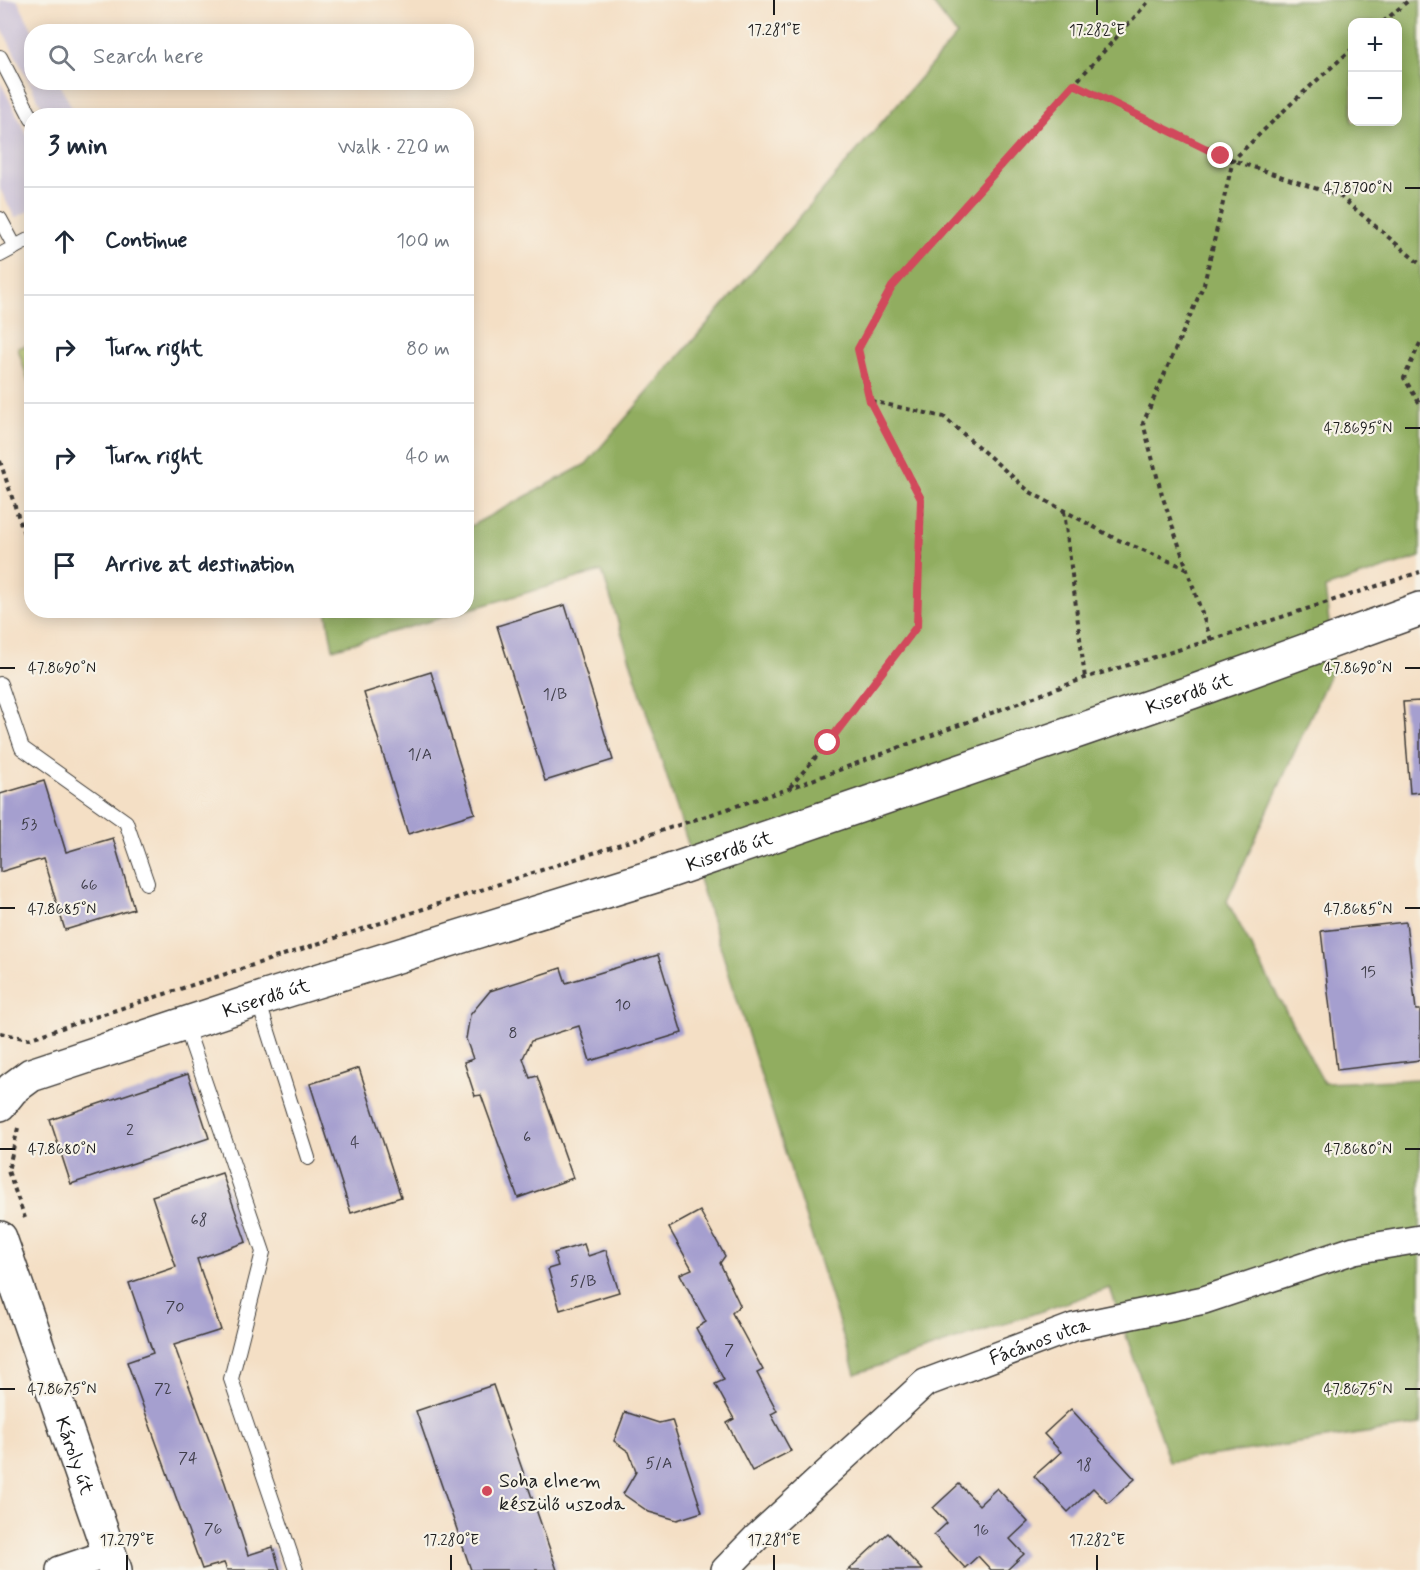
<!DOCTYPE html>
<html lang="en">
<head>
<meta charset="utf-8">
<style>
  body { margin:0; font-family:Mynerve,sans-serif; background:#f6f6f7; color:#1f2937 }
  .controls { position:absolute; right:18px; top:18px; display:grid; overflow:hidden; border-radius:12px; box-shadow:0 3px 15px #0003 }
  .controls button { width:54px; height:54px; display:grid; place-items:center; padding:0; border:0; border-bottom:2px solid #e0e1e3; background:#fff; color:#1f2937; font:30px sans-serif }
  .stop { position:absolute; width:18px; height:18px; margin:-14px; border:4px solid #d1495b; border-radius:50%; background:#fff }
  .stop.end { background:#d1495b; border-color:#fff; box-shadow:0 2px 6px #0008 }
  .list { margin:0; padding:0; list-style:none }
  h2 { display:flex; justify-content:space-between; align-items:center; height:78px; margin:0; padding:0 24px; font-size:26px }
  h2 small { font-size:20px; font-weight:400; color:#747a83 }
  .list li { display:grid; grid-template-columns:39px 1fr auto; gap:18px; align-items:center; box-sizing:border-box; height:108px; padding:0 24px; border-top:2px solid #e0e1e3 }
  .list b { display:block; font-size:22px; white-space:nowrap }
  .list em { font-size:20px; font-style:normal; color:#747a83 }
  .icon { flex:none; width:33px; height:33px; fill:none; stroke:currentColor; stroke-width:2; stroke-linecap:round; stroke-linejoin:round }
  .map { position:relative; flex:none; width:1420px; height:1570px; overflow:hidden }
  .search { position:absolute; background:#fff; box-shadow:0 3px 15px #0003; left:24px; top:24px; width:450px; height:66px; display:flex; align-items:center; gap:15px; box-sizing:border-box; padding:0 21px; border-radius:24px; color:#747a83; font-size:22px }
  .panel { position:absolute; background:#fff; box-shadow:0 3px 15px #0003; left:24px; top:108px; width:450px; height:510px; border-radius:24px }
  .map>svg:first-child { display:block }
  .industrial { fill:#c9bfd7 }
  .green { fill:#b7c96d; stroke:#6a7244; stroke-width:1.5 }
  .forest { fill:#91ad60; stroke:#56643e; stroke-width:1.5; fill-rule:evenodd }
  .building { fill:#a59fcf }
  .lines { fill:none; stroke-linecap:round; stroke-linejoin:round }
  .service-casing { stroke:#3c3935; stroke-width:16 }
  .minor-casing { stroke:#3c3935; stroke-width:30 }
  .tertiary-casing { stroke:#3c3935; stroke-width:36 }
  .path { stroke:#3c3935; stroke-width:4; stroke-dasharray:4.5 4.5; stroke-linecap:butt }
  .service { stroke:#fff; stroke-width:14 }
  .minor { stroke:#fff; stroke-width:27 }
  .tertiary { stroke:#fff; stroke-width:33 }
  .route { stroke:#d1495b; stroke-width:8 }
  .ticks { fill:none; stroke:#1c1c1c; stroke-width:2 }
  .poi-dot { fill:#d1495b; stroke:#f7f3e8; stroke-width:2 }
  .labels { text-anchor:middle; stroke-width:4.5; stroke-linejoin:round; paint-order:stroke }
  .number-label { font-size:16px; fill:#3e3d49 }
  .street-label { font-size:20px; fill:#1c1c1c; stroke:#f7f3e8 }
  .poi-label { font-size:20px; fill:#1c1c1c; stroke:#f7f3e8; text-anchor:start }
  .ticks-label { font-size:15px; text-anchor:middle; fill:#1c1c1c; stroke:#f7f3e8; stroke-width:4.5; stroke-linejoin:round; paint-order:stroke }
</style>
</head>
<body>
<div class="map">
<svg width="1420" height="1570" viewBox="0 0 1420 1570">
  <rect width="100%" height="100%" fill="#f7f3e8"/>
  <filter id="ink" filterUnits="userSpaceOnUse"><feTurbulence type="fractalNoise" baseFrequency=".0167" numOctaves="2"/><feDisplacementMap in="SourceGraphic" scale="12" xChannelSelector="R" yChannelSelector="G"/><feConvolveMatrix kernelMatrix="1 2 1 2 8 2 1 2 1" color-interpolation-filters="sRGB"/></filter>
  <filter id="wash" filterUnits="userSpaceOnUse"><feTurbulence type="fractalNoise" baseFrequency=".008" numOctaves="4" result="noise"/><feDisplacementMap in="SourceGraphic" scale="24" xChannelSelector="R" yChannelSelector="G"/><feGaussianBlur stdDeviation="1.35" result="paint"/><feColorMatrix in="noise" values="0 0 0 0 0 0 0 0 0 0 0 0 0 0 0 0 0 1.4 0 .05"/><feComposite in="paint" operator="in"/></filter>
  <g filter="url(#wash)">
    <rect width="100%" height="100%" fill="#f4dfc5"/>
    <!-- industrial -->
    <g class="industrial">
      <path d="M0 0H17L33 31 32 82 59 83 76 115H46L0 25Z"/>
      <path d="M0 81 31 143V210L15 218 0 189Z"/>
    </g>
    <!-- green -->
    <path class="green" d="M31 344H32L31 391 18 348Z"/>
    <!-- forest -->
    <g class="forest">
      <path d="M930 0H1420V557L1325 588 1334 665 1227 901 1324 1083 1420 1079V1425L1169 1462 1110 1288 855 1374 602 571 467 610V528L586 464 957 35ZM1352 22H1398V122H1352Z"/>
      <path d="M326 610H465V611L333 649Z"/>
    </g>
    <g id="blocks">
      <!-- building -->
      <g class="building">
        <path d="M565 605 613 760 545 781 497 626Z"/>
        <path d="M431 672 475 813 408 834 364 693Z"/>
        <path d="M1420 701V792L1410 793 1403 702Z"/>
        <path d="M44 781 66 852 113 838 134 909 65 930 43 859 0 872V794Z"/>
        <path d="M1406 922 1416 1010H1420V1060L1337 1070 1321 931Z"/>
        <path d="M658 955 682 1033 590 1061 579 1026 531 1041 523 1058 530 1078 537 1076 573 1178 518 1198 481 1095 475 1096 464 1062 473 1059 466 1039 470 1015 490 991 561 968 566 983Z"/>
        <path d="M359 1068 401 1197 351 1213 310 1084Z"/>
        <path d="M188 1074 209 1138 71 1184 50 1120Z"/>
        <path d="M222 1173 246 1242 197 1259 221 1330 174 1345 225 1483 248 1555 273 1547 280 1570H227L224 1563 202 1569 127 1362 153 1353 129 1283 176 1267 152 1196Z"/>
        <path d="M700 1211 725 1256 720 1263 740 1305 732 1313 763 1370 757 1373 777 1411 771 1414 791 1451 752 1471 727 1423 734 1419 715 1384 724 1380 696 1328 706 1322 680 1274 692 1269 669 1228Z"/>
        <path d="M584 1244 588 1256 606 1250 619 1292 560 1310 548 1269 558 1266 554 1253Z"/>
        <path d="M493 1385 557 1570H471L416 1411Z"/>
        <path d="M1071 1409 1135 1479 1108 1503 1093 1488 1068 1512 1034 1476 1061 1452 1044 1434Z"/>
        <path d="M625 1412 659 1423 672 1420 702 1512 677 1520 649 1512 623 1494 636 1472 629 1452 614 1441Z"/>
        <path d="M959 1484 979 1505 997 1488 1028 1522 1010 1539 1024 1554 1007 1570H991L978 1556 965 1568 934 1535 947 1523 933 1508Z"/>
        <path d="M888 1533 922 1570H848Z"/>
      </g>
    </g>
  </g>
  <g filter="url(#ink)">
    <use href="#blocks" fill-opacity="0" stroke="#3c3935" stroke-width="1.5"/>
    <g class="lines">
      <defs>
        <g id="service">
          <path d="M0 57 32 119"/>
          <path d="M0 219 15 247 0 255"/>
          <path d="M15 247 32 238"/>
          <path d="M0 684 22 748 126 822 147 883"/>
          <path d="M258 1000 308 1158"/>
          <path d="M185 1024 263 1252 231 1379 296 1570"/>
        </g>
        <g id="minor">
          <path d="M60 1570 110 1553"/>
          <path id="s1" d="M725 1570 757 1537 925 1383 1074 1327 1204 1300 1354 1250 1420 1239"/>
        </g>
        <g id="tertiary">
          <path id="s2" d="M0 1104 12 1089 31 1075 269 996 658 875 1192 692 1420 609"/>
          <path id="s3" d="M0 1238 115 1570"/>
        </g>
      </defs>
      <!-- service casing -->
      <use href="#service" class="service-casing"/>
      <!-- minor casing -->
      <use href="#minor" class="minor-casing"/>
      <!-- tertiary casing -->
      <use href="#tertiary" class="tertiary-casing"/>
      <!-- path -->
      <g class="path">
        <path d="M1383 22 1409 0"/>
        <path d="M1074 85 1221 156 1341 197 1420 264"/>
        <path d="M1420 343 1404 378 1420 404"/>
        <path d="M871 401 944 417 1030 492 1114 538 1186 568"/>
        <path d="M0 461 32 558"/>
        <path d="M1064 511 1085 678"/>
        <path d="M1211 640 1162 495 1143 423 1204 284 1233 160 1295 100 1352 49"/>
        <path d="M790 787 828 743 917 626 922 499 870 401 858 349 892 287 1150 0"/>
        <path d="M0 1033 28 1039 788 789 1085 678 1211 640 1420 572"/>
        <path d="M18 1128 8 1171 25 1218"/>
      </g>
      <!-- service -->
      <use href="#service" class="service"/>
      <!-- minor -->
      <use href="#minor" class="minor"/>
      <!-- tertiary -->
      <use href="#tertiary" class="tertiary"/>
    </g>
  </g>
  <g class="lines" filter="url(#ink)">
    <!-- route -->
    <path class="route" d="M828 743 917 626 921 499 870 401 858 349 892 287 1074 84 1221 156"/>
  </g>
  <!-- ticks -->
  <path class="ticks" d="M774 0V15M1097 0V15M1405 188H1420M1405 428H1420M0 668H15M1405 668H1420M0 908H15M1405 908H1420M0 1149H15M1405 1149H1420M0 1389H15M1405 1389H1420M127 1555V1570M451 1555V1570M774 1555V1570M1097 1555V1570"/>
  <!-- markers -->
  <circle class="poi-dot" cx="487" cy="1491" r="6"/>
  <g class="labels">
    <!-- number labels -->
    <g class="number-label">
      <text x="555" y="699">1/B</text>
      <text x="420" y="759">1/A</text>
      <text x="29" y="829">53</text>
      <text x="89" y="890">66</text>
      <text x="1368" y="977">15</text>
      <text x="623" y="1010">10</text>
      <text x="513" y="1038">8</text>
      <text x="130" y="1135">2</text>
      <text x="527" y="1142">6</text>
      <text x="355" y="1147">4</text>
      <text x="199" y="1225">68</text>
      <text x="583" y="1286">5/B</text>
      <text x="175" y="1312">70</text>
      <text x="729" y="1355">7</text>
      <text x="163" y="1394">72</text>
      <text x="188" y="1463">74</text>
      <text x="659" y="1468">5/A</text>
      <text x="1084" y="1470">18</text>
      <text x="213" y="1534">76</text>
      <text x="981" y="1535">16</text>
    </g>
    <!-- street labels -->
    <g class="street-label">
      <text dy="7" stroke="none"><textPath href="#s2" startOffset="1262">Kiserdő út</textPath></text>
      <text dy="7" stroke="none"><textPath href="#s2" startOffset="776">Kiserdő út</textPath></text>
      <text dy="7" stroke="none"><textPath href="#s2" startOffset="290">Kiserdő út</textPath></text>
      <text dy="7" stroke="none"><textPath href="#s1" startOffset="396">Fácános utca</textPath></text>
      <text dy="7" stroke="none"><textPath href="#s3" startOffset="230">Károly út</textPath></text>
    </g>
    <!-- poi labels -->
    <g class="poi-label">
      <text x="499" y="1487">Soha elnem<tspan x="499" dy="23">készülő uszoda</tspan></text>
    </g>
  </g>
  <g class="ticks-label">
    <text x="774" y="35">17.281°E</text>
    <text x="1097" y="35">17.282°E</text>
    <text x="1358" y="193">47.8700°N</text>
    <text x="1358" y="433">47.8695°N</text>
    <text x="62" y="673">47.8690°N</text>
    <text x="1358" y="673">47.8690°N</text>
    <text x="62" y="914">47.8685°N</text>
    <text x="1358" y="914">47.8685°N</text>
    <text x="62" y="1154">47.8680°N</text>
    <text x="1358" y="1154">47.8680°N</text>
    <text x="62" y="1394">47.8675°N</text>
    <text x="1358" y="1394">47.8675°N</text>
    <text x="127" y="1545">17.279°E</text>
    <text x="451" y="1545">17.280°E</text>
    <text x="774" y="1545">17.281°E</text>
    <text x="1097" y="1545">17.282°E</text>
  </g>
</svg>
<div class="controls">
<button>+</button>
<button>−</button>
</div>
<div class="stop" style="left:828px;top:743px"></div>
<div class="stop end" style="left:1221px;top:156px"></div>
<div class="search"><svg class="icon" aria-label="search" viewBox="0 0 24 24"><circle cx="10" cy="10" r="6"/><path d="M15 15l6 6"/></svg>Search here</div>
<section class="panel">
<h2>3 min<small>Walk · 220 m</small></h2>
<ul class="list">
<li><svg class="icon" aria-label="ahead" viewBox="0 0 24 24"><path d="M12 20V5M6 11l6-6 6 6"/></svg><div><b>Continue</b></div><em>100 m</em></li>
<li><svg class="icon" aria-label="right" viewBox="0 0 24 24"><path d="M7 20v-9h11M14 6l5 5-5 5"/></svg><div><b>Turn right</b></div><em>80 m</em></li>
<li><svg class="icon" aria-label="right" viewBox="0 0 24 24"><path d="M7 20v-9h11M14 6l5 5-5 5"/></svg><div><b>Turn right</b></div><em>40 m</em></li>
<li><svg class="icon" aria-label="arrive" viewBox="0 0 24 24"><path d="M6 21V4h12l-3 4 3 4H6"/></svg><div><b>Arrive at destination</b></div></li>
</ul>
</section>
</div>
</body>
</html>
